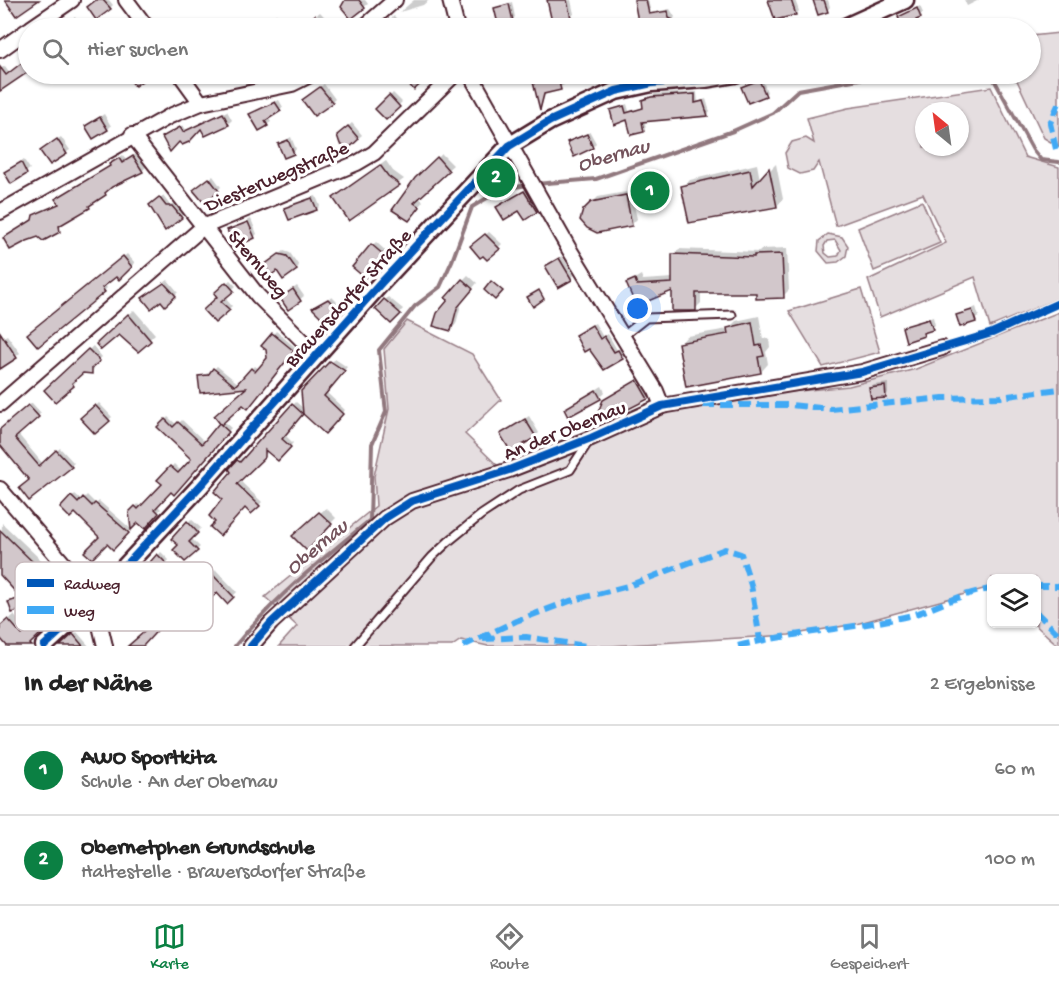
<!DOCTYPE html>
<html lang="de">
<head>
<meta charset="utf-8">
<style>
  body { margin:0; font-family:"Gochi Hand",sans-serif; background:#f6f6f6; color:#222 }
  .controls { position:absolute; right:18px; bottom:18px; display:grid; overflow:hidden; border-radius:9px; box-shadow:0 2px 4px #0004 }
  .controls button { width:54px; height:54px; display:grid; place-items:center; padding:0; border:0; border-bottom:2px solid #e0e0e0; background:#fff; color:#222; font:30px sans-serif }
  .compass { position:absolute; left:915px; top:102px; width:54px; height:54px; border-radius:50%; background:#fff; box-shadow:0 2px 4px #0004; rotate:331deg }
  .you { position:absolute; left:638px; top:309px; width:21px; height:21px; margin:-15px; border:4px solid #fff; border-radius:50%; background:#1a73e8; box-shadow:0 0 0 9px #1a73e833 }
  .badge { display:grid; place-items:center; width:39px; height:39px; border-radius:50%; background:#0b8043; color:#fff; font-size:20px; font-weight:700 }
  .pin { position:absolute; translate:-50% -50%; border:3px solid #fff; box-shadow:0 2px 6px #0006 }
  .list { margin:0; padding:0; list-style:none }
  h2 { display:flex; justify-content:space-between; align-items:center; height:78px; margin:0; padding:0 24px; font-size:26px }
  h2 small { font-size:20px; font-weight:400; color:#767676 }
  .list li { display:grid; grid-template-columns:39px 1fr auto; gap:18px; align-items:center; box-sizing:border-box; height:90px; padding:0 24px; border-top:2px solid #e0e0e0 }
  .list b { display:block; font-size:22px; white-space:nowrap }
  .list p { margin:0; font-size:20px; white-space:nowrap; color:#767676 }
  .list em { font-size:20px; font-style:normal; color:#767676 }
  .icon { flex:none; width:33px; height:33px; fill:none; stroke:currentColor; stroke-width:2; stroke-linecap:round; stroke-linejoin:round }
  .map { position:relative; flex:none; width:1059px; height:646px; overflow:hidden }
  .search { position:absolute; background:#fff; box-shadow:0 2px 4px #0004; left:18px; right:18px; top:18px; height:66px; display:flex; align-items:center; gap:15px; box-sizing:border-box; padding:0 21px; border-radius:33px; color:#767676; font-size:22px }
  .sheet { height:258px; background:#fff }
  nav { display:flex; justify-content:space-around; align-items:center; box-sizing:border-box; height:84px; border-top:2px solid #e0e0e0; background:#fff; font-size:16px; color:#767676 }
  nav a { display:grid; justify-items:center; gap:3px }
  nav .on { color:#0b8043 }
  .map>svg:first-child { display:block }
  .green { fill:#e5dee0; stroke:#987e86; stroke-width:1.5; fill-rule:evenodd }
  .shadow { fill:#0003 }
  .lines { fill:none; stroke-linecap:round; stroke-linejoin:round }
  .stream { stroke:#91787e; stroke-width:4 }
  .building { fill:#d2c7cb; stroke:#4a1f2b; stroke-width:1.5 }
  .service-casing { stroke:#4a1f2b; stroke-width:11 }
  .minor-casing { stroke:#4a1f2b; stroke-width:18 }
  .tertiary-casing { stroke:#4a1f2b; stroke-width:21 }
  .service { stroke:#fff; stroke-width:7 }
  .minor { stroke:#fff; stroke-width:14 }
  .tertiary { stroke:#fff; stroke-width:16 }
  .quiet { stroke:#3fa9f5; stroke-width:6; stroke-dasharray:12 6; stroke-linecap:butt }
  .cycleway-casing { stroke:#fff; stroke-width:11 }
  .cycleway { stroke:#0057b8; stroke-width:8 }
  .labels { text-anchor:middle; stroke-width:6; stroke-linejoin:round; paint-order:stroke }
  .street-label { font-size:20px; fill:#4a1f2b; stroke:#fff }
  .water-label { font-size:21px; font-style:italic; fill:#74535c; stroke:#fff }
  .key { fill:#fff; stroke:#c9bcbf; stroke-width:1.5 }
  .key-label { font-size:16px; fill:#4a1f2b }
</style>
</head>
<body>
<div class="map">
<svg width="1059" height="646" viewBox="0 0 1059 646">
  <rect width="100%" height="100%" fill="#fff"/>
  <filter id="ink" filterUnits="userSpaceOnUse"><feTurbulence type="fractalNoise" baseFrequency=".0167" numOctaves="2"/><feDisplacementMap in="SourceGraphic" scale="12" xChannelSelector="R" yChannelSelector="G"/><feConvolveMatrix kernelMatrix="1 2 1 2 8 2 1 2 1" color-interpolation-filters="sRGB"/></filter>
  <g filter="url(#ink)">
    <!-- green -->
    <g class="green">
      <path d="M1059 33V147L1044 138 1014 74H1030L1031 36Z"/>
      <path d="M991 87 1025 157 1059 167V298L990 327 975 277 880 317 868 280 946 243 923 194 836 226 819 162 813 171 800 174 788 168 785 153 792 142 806 138 814 143 807 118 848 108ZM924 111H960V147H924Z"/>
      <path d="M922 201 940 243 874 271 858 228Z"/>
      <path d="M828 234 842 237 848 246 846 256 838 262 828 263 818 251 819 241ZM835 240 841 250 838 256 830 257 825 253 824 246 827 241Z"/>
      <path d="M861 289 880 352 823 367 789 311Z"/>
      <path d="M1059 312V646L1034 624H1036V578H992L991 587 856 624 789 635 610 646H488L461 640 452 646H279L297 626 265 597 376 506 374 476 389 409 384 349 407 321 472 354 501 400 465 434 500 468 659 411 769 394 849 386 916 369Z"/>
    </g>
    <!-- shadow -->
    <g class="shadow">
      <path d="M97 0H109L113 5 110 8Z"/>
      <path d="M350 0H365L368 4 351 17Z"/>
      <path d="M414 0H429L423 5 400 12Z"/>
      <path d="M549 0H571L574 14 570 17Z"/>
      <path d="M635 0H648L651 13 670 9 675 17 672 21 642 25 643 28H621L620 23 624 20 639 17Z"/>
      <path d="M771 0H795L799 11 796 14Z"/>
      <path d="M814 0H828L830 7 827 11Z"/>
      <path d="M964 0H979L967 6Z"/>
      <path d="M512 2 515 17 512 20 496 8Z"/>
      <path d="M920 6 923 13 918 17 917 27 905 28 900 17Z"/>
      <path d="M320 12 333 26 330 28H302Z"/>
      <path d="M276 14 289 28H251L264 18 269 21Z"/>
      <path d="M394 16 402 25 399 28H381Z"/>
      <path d="M75 17 82 28H59L61 26Z"/>
      <path d="M745 25 747 28H736Z"/>
      <path d="M28 49V67L0 89V69L5 66 10 73 26 61 22 55Z"/>
      <path d="M338 74H350L344 80Z"/>
      <path d="M561 74 564 85 546 92 541 107 534 78 542 74Z"/>
      <path d="M600 74H612L601 77Z"/>
      <path d="M762 78 767 92 765 94 743 88Z"/>
      <path d="M324 84 335 99 332 102 307 97Z"/>
      <path d="M697 92 698 102 706 99 710 112 708 115 644 120 646 127 643 130 628 119 611 111 627 104 629 111 644 107 643 100 655 94Z"/>
      <path d="M393 93 402 102 386 118 378 109Z"/>
      <path d="M279 100 283 107 268 117 271 122 260 129 251 114Z"/>
      <path d="M227 111 232 120 228 124 201 127 180 140 164 137 183 125 186 130Z"/>
      <path d="M104 114 111 126 108 129 87 126Z"/>
      <path d="M352 123 362 135 348 147 342 132Z"/>
      <path d="M590 132 596 143 592 147 569 142Z"/>
      <path d="M61 137 70 150 50 163 45 147Z"/>
      <path d="M291 137 296 149 293 153 280 144Z"/>
      <path d="M138 153 146 167 142 171 108 188 109 190 89 207 63 222 59 231 38 236 5 238 34 218 39 211 60 203 57 199 61 195 111 165 114 160 123 155 126 160Z"/>
      <path d="M442 154 453 165 418 197 423 201 409 220 421 173Z"/>
      <path d="M24 160 30 169 11 182 6 172Z"/>
      <path d="M386 161 393 171 404 179 350 219 335 198Z"/>
      <path d="M757 164 760 180 776 164 783 199 777 206 683 187 690 180Z"/>
      <path d="M213 176 221 187 218 190 199 187Z"/>
      <path d="M527 188 539 208 536 211 502 204Z"/>
      <path d="M631 191 637 219 631 225 592 203 598 197Z"/>
      <path d="M163 196 169 204H175L183 215 181 217 154 202Z"/>
      <path d="M316 196 320 206 317 209 290 218 286 208 289 205Z"/>
      <path d="M251 219 257 234 254 237 229 230Z"/>
      <path d="M489 232 502 244 487 258 475 243Z"/>
      <path d="M376 242 387 252 365 276 373 245Z"/>
      <path d="M787 248 789 290 783 296 757 291H701V303L695 309 673 289 636 304 628 283 641 275 643 280 673 278V255L679 249 759 252 762 249Z"/>
      <path d="M284 251 290 253 299 266 296 269 269 262Z"/>
      <path d="M127 254 135 263 119 278 116 274 104 284 107 288 104 291 32 331Z"/>
      <path d="M562 256 574 275 571 279 547 266Z"/>
      <path d="M468 275 477 283 462 301 456 324 451 330 463 280Z"/>
      <path d="M168 280 178 292 166 304 161 298 147 295Z"/>
      <path d="M230 280 236 286 224 297 232 306 215 321 219 297 216 293Z"/>
      <path d="M297 286 304 296 289 308 285 295Z"/>
      <path d="M332 297 340 305 325 319 318 305Z"/>
      <path d="M388 297 403 309 391 322 377 309Z"/>
      <path d="M976 307 979 317 961 325 958 316Z"/>
      <path d="M134 310 155 334 138 350 119 333 98 344Z"/>
      <path d="M759 316 763 339 769 338 770 347 766 352 768 364 761 372 680 344 687 336 728 329 736 321Z"/>
      <path d="M933 317 935 325 924 335 903 327Z"/>
      <path d="M595 323 603 337 608 334 617 350 621 348 625 354 622 357 590 347 576 335Z"/>
      <path d="M276 331 296 348 251 404 248 407 243 403 223 421 231 428 177 491 174 493 171 490 157 505 161 509 147 524 145 527 138 521 132 527 130 513 138 504 142 508 164 484 159 480 174 464 182 472 193 459 159 427 168 417 177 425 182 420 205 442 222 423 216 416 250 386 201 392 200 376 211 372 217 366 239 384 255 366 259 369 268 359V350L263 346Z"/>
      <path d="M7 335 20 353 0 368V339Z"/>
      <path d="M93 346 102 357 95 363 94 369 91 372H82L74 379 76 382 56 400 46 390Z"/>
      <path d="M335 359 347 367 326 392 345 410 325 432 303 412 285 435 293 443 281 456 269 451 239 480 262 502 252 512 245 506 217 521 233 472 231 469 242 457 244 459 296 402 304 409 303 392Z"/>
      <path d="M643 376 652 392 647 398 605 401Z"/>
      <path d="M888 383V393L885 397 871 388 874 385Z"/>
      <path d="M602 386 605 392 600 397 566 409Z"/>
      <path d="M32 403 41 413 18 434 43 464 60 448 74 463 29 499 31 479 2 444 0 446V429Z"/>
      <path d="M99 403 112 417 95 432 82 418Z"/>
      <path d="M529 416 539 433 535 436 502 434Z"/>
      <path d="M75 494 82 500 87 495 96 504 99 501 131 529 113 548 75 511 62 508Z"/>
      <path d="M326 508 336 518 307 548 299 531Z"/>
      <path d="M191 519 201 528 191 538 200 547 185 560 180 545 174 538Z"/>
      <path d="M2 523 58 576 56 577 78 598 24 646 0 636V627L14 615 28 632 40 619 27 606 10 602 21 596 0 574Z"/>
      <path d="M161 552 169 560 166 564 171 568 140 603 128 592 129 615 122 622 111 608Z"/>
      <path d="M216 570 237 592 227 602 217 591 199 598 180 612 168 617 141 646H126L164 616 157 617 172 602 173 603 183 594 187 598Z"/>
      <path d="M77 632 89 646H62Z"/>
    </g>
    <g class="lines">
      <!-- stream -->
      <g class="stream">
        <path d="M991 74 1033 150 1041 160 1059 162"/>
        <path d="M535 184 596 179 733 131 773 113 798 90 887 74"/>
        <path d="M235 646C274 598 322 559 370 520L372 444 386 412 379 350 415 306 440 287 452 261 472 207 502 189 528 185"/>
      </g>
    </g>
    <!-- building -->
    <g class="building">
      <path d="M5 0H39L16 16Z"/>
      <path d="M96 0H103L111 9 96 20 87 7Z"/>
      <path d="M345 0H359L365 8 351 19 341 7Z"/>
      <path d="M547 0H567L571 18 552 22Z"/>
      <path d="M634 0H646L649 14 668 11 669 18 673 20 669 26 658 28 657 24 639 27Z"/>
      <path d="M768 0H791L796 15 775 20Z"/>
      <path d="M813 0H824L828 12 818 15Z"/>
      <path d="M509 4 513 21 498 24 494 8Z"/>
      <path d="M917 8 921 18 916 20 917 24 913 26 914 28H903L898 17Z"/>
      <path d="M315 15 327 28H300Z"/>
      <path d="M272 17 282 28H260Z"/>
      <path d="M28 58V72L0 91V67L6 75Z"/>
      <path d="M125 74H152L135 86Z"/>
      <path d="M408 74H431L414 90 403 78Z"/>
      <path d="M549 74H557L561 90 544 94 540 110 532 78Z"/>
      <path d="M759 80 766 96 748 103 741 87Z"/>
      <path d="M320 87 333 103 314 116 302 100Z"/>
      <path d="M695 94V103L703 101 708 116 642 122 644 132 631 135 627 120 614 125 610 110 624 106 626 113 643 108 642 100 651 97Z"/>
      <path d="M389 95 400 107 386 120 375 109Z"/>
      <path d="M275 102 281 111 265 121 268 126 259 131 249 114Z"/>
      <path d="M223 113 229 125 205 136 201 129 189 142 182 145 179 142 170 152 162 137 180 127 183 132Z"/>
      <path d="M100 117 108 130 93 139 85 126Z"/>
      <path d="M348 126 359 139 348 149 340 144 337 135Z"/>
      <path d="M587 134 593 148 574 157 567 142Z"/>
      <path d="M57 139 67 154 50 165 40 151Z"/>
      <path d="M288 140 294 154 284 158 278 144Z"/>
      <path d="M133 156 143 172 112 187 105 193 106 195 89 206 90 208 59 226 60 232 43 241 38 237 27 241 10 250 3 238 32 220 33 215 59 204 55 199 110 166 109 164 119 158 122 163Z"/>
      <path d="M437 157 449 171 414 203 420 207 409 221 392 210 415 178Z"/>
      <path d="M21 162 27 174 11 184 4 172Z"/>
      <path d="M380 165 388 176 400 185 349 221 333 198Z"/>
      <path d="M769 168 777 207 689 223 681 186 750 170 753 186Z"/>
      <path d="M209 178 219 191 204 203 193 190Z"/>
      <path d="M524 191 537 212 525 220 519 211 504 220 496 207Z"/>
      <path d="M626 195 632 226 597 233 587 228 580 220 583 210 591 202Z"/>
      <path d="M159 197 166 206H172L182 218 165 231 149 205Z"/>
      <path d="M312 198 317 210 289 220 284 208Z"/>
      <path d="M248 222 255 238 235 247 227 230Z"/>
      <path d="M485 234 500 249 487 260 483 256 480 258 470 246Z"/>
      <path d="M371 244 385 256 365 278 352 267Z"/>
      <path d="M279 254 287 256 297 270 283 280 277 271 271 275 264 265Z"/>
      <path d="M672 254 754 257V255L782 254 784 298 756 299V293H696V311H672V291L636 306 626 283 635 279 637 285 672 283Z"/>
      <path d="M123 256 132 267 119 280 116 277 102 288 105 292 38 347 27 334Z"/>
      <path d="M559 258 572 280 558 288 545 266Z"/>
      <path d="M462 279 473 289 457 308 451 331 433 326 437 313 448 300 445 298Z"/>
      <path d="M491 281 503 291 495 300 484 290Z"/>
      <path d="M226 282 234 291 221 302 230 310 215 323 203 310 217 297 214 293Z"/>
      <path d="M164 283 176 296 165 306 161 301 151 309 142 298Z"/>
      <path d="M293 289 301 301 288 310 280 298Z"/>
      <path d="M539 290 544 299 533 307 527 297Z"/>
      <path d="M328 299 337 309 325 321 312 308Z"/>
      <path d="M384 299 401 314 391 324 375 309Z"/>
      <path d="M972 310 976 322 960 327 956 315Z"/>
      <path d="M128 314 151 341 138 352 119 335 101 350 96 344Z"/>
      <path d="M929 319 933 330 923 333 924 336 906 342 902 327Z"/>
      <path d="M752 322 756 346 761 345 764 356 758 357 761 373 686 387 678 343 728 334 727 328Z"/>
      <path d="M592 325 600 339 604 336 614 352 618 350 623 359 604 370 589 349 584 352 575 335Z"/>
      <path d="M0 332 17 358 0 369Z"/>
      <path d="M272 333 294 351 248 409 243 405 221 425 214 416 246 388 200 393 198 376 208 375 213 368 235 386 251 368 255 372 267 358 266 350 261 346Z"/>
      <path d="M88 349 100 361 92 368V374L83 373 72 383 74 386 55 402 44 390Z"/>
      <path d="M330 361 345 371 324 396 343 414 325 434 303 414 301 391Z"/>
      <path d="M637 380 648 399 611 418 598 412 603 400Z"/>
      <path d="M885 386 886 398 871 399 869 388Z"/>
      <path d="M596 390 601 399 568 417 564 409Z"/>
      <path d="M292 404 303 414 282 439 291 447 278 461 265 450V457L237 484 260 506 251 514 245 508 220 536 210 527 215 522 209 516 222 499 214 492 231 472 229 469 237 460 240 462Z"/>
      <path d="M28 405 39 417 15 438 39 466 56 450 72 467 29 501 19 488 29 480 0 445V429Z"/>
      <path d="M95 405 110 421 95 434 80 418Z"/>
      <path d="M165 419 173 427 178 422 202 444 219 423 229 432 174 495 171 492 155 509 159 513 145 529 138 523 131 530 129 512 135 506 138 509 162 484 157 480 170 466 178 473 191 459 157 427Z"/>
      <path d="M525 419 536 437 511 452 500 434Z"/>
      <path d="M71 496 78 503 83 497 92 506 95 503 129 533 113 550 107 544 92 559 84 552 99 537 75 513 70 518 60 508Z"/>
      <path d="M319 512 332 524 307 551 292 536Z"/>
      <path d="M187 521 198 533 189 542 198 551 185 562 173 550 178 545 171 539Z"/>
      <path d="M0 530 40 569 41 568 75 604 68 607 30 644 32 646H7L0 638V626L8 619 22 635 38 619 27 608 12 613 8 602 21 598 0 575Z"/>
      <path d="M157 554 167 564 163 568 169 573 140 605 126 591V620L123 624 111 626 110 608Z"/>
      <path d="M211 573 234 597 227 604 217 593 203 605 199 600 182 616 179 614 162 618 165 622 143 646H128L160 618 153 619 167 605 168 606 178 597 182 601Z"/>
      <path d="M73 634 83 646H60Z"/>
    </g>
    <g class="lines">
      <defs>
        <g id="service">
          <path d="M622 337 646 318 732 315"/>
          <path d="M355 646 432 557 449 541 481 515 519 490 570 470 589 441"/>
        </g>
        <g id="minor">
          <path d="M126 0 147 28"/>
          <path d="M450 0 457 28"/>
          <path d="M31 28 72 0"/>
          <path d="M363 28 395 0"/>
          <path d="M0 50 28 30"/>
          <path d="M180 74 201 103"/>
          <path d="M470 74 569 249 656 391 662 406"/>
          <path d="M132 135 258 296 317 355"/>
          <path d="M0 212 170 116 201 103 292 84 312 74"/>
          <path d="M0 404 203 227 357 163 374 153 455 74"/>
          <path d="M0 489 81 584 96 609 105 646"/>
          <path d="M251 646 271 623 385 518 412 501 509 470 591 438 662 406 862 372 942 348"/>
        </g>
        <g id="tertiary">
          <path d="M843 28 905 0"/>
          <path d="M44 646 92 602 200 486 381 283 509 146 550 121 616 91 652 83 705 79 735 74"/>
        </g>
      </defs>
      <!-- service casing -->
      <use href="#service" class="service-casing"/>
      <!-- minor casing -->
      <use href="#minor" class="minor-casing"/>
      <!-- tertiary casing -->
      <use href="#tertiary" class="tertiary-casing"/>
      <!-- service -->
      <use href="#service" class="service"/>
      <!-- minor -->
      <use href="#minor" class="minor"/>
      <!-- tertiary -->
      <use href="#tertiary" class="tertiary"/>
      <!-- quiet -->
      <g class="quiet">
        <path d="M1056 149 1050 123 1059 103"/>
        <path d="M703 405H791L831 409 943 398 1001 397 1059 389"/>
        <path d="M1036 586H1059"/>
        <path d="M1036 612 1059 635"/>
        <path d="M483 639 526 637 587 646"/>
        <path d="M463 646 516 621 570 601 628 586 725 549 741 554 751 585 760 640"/>
        <path d="M738 646C794 632 852 629 908 616 936 609 962 592 992 589"/>
      </g>
      <defs>
        <g id="cycleway">
          <path d="M44 646 92 602 200 486 381 283 509 146 550 121 616 91 652 83 705 79 735 74"/>
          <path d="M251 646 271 623 385 518 412 501 509 470 591 438 662 406 862 372 992 333 1059 303"/>
        </g>
      </defs>
      <!-- cycleway casing -->
      <use href="#cycleway" class="cycleway-casing"/>
      <!-- cycleway -->
      <use href="#cycleway" class="cycleway"/>
    </g>
  </g>
  <g class="labels">
    <!-- street labels -->
    <g class="street-label">
      <text transform="translate(276 175) rotate(-23)" y="7">Diesterwegstraße</text>
      <text transform="translate(259 263) rotate(50)" y="7">Sternweg</text>
      <text transform="translate(347 297) rotate(-48)" y="7">Brauersdorfer Straße</text>
      <text transform="translate(564 429) rotate(-22)" y="7">An der Obernau</text>
    </g>
    <!-- water labels -->
    <g class="water-label">
      <text transform="translate(613 154) rotate(-16)" y="7">Obernau</text>
      <text transform="translate(316 546) rotate(-40)" y="7">Obernau</text>
    </g>
  </g>
  <!-- legend -->
  <rect x="15" y="562" width="198" height="69" rx="9" class="key"/>
  <rect x="27" y="579" width="27" height="8" fill="#0057b8"/>
  <rect x="27" y="606" width="27" height="8" fill="#3fa9f5"/>
  <g class="key-label">
    <text x="64" y="589">Radweg</text>
    <text x="64" y="616">Weg</text>
  </g>
</svg>
<div class="controls">
<button><svg class="icon" aria-label="layers" viewBox="0 0 24 24"><path d="M12 4l9 5-9 5-9-5zM3 14l9 5 9-5"/></svg></button>
</div>
<svg class="compass" viewBox="-18 -18 36 36"><path d="M0-13l5 13h-10z" fill="#e53935"/><path d="M0 13l5-13h-10z" fill="#767676"/></svg>
<div class="you"></div>
<div class="pin badge" style="left:650px;top:191px">1</div>
<div class="pin badge" style="left:496px;top:178px">2</div>
<div class="search"><svg class="icon" aria-label="search" viewBox="0 0 24 24"><circle cx="10" cy="10" r="6"/><path d="M15 15l6 6"/></svg>Hier suchen</div>
</div>
<section class="sheet">
<h2>In der Nähe<small>2 Ergebnisse</small></h2>
<ul class="list">
<li><span class="badge">1</span><div><b>AWO Sportkita</b><p>Schule · An der Obernau</p></div><em>60 m</em></li>
<li><span class="badge">2</span><div><b>Obernetphen Grundschule</b><p>Haltestelle · Brauersdorfer Straße</p></div><em>100 m</em></li>
</ul>
</section>
<nav>
<a class="on"><svg class="icon" aria-label="map" viewBox="0 0 24 24"><path d="M3 6l6-2 6 2 6-2v14l-6 2-6-2-6 2zM9 4v14M15 6v14"/></svg>Karte</a>
<a><svg class="icon" aria-label="directions" viewBox="0 0 24 24"><path d="M12 3l9 9-9 9-9-9zM9 14v-3h6M13 9l2 2-2 2"/></svg>Route</a>
<a><svg class="icon" aria-label="saved" viewBox="0 0 24 24"><path d="M7 4h10v16l-5-4-5 4z"/></svg>Gespeichert</a>
</nav>
</body>
</html>
